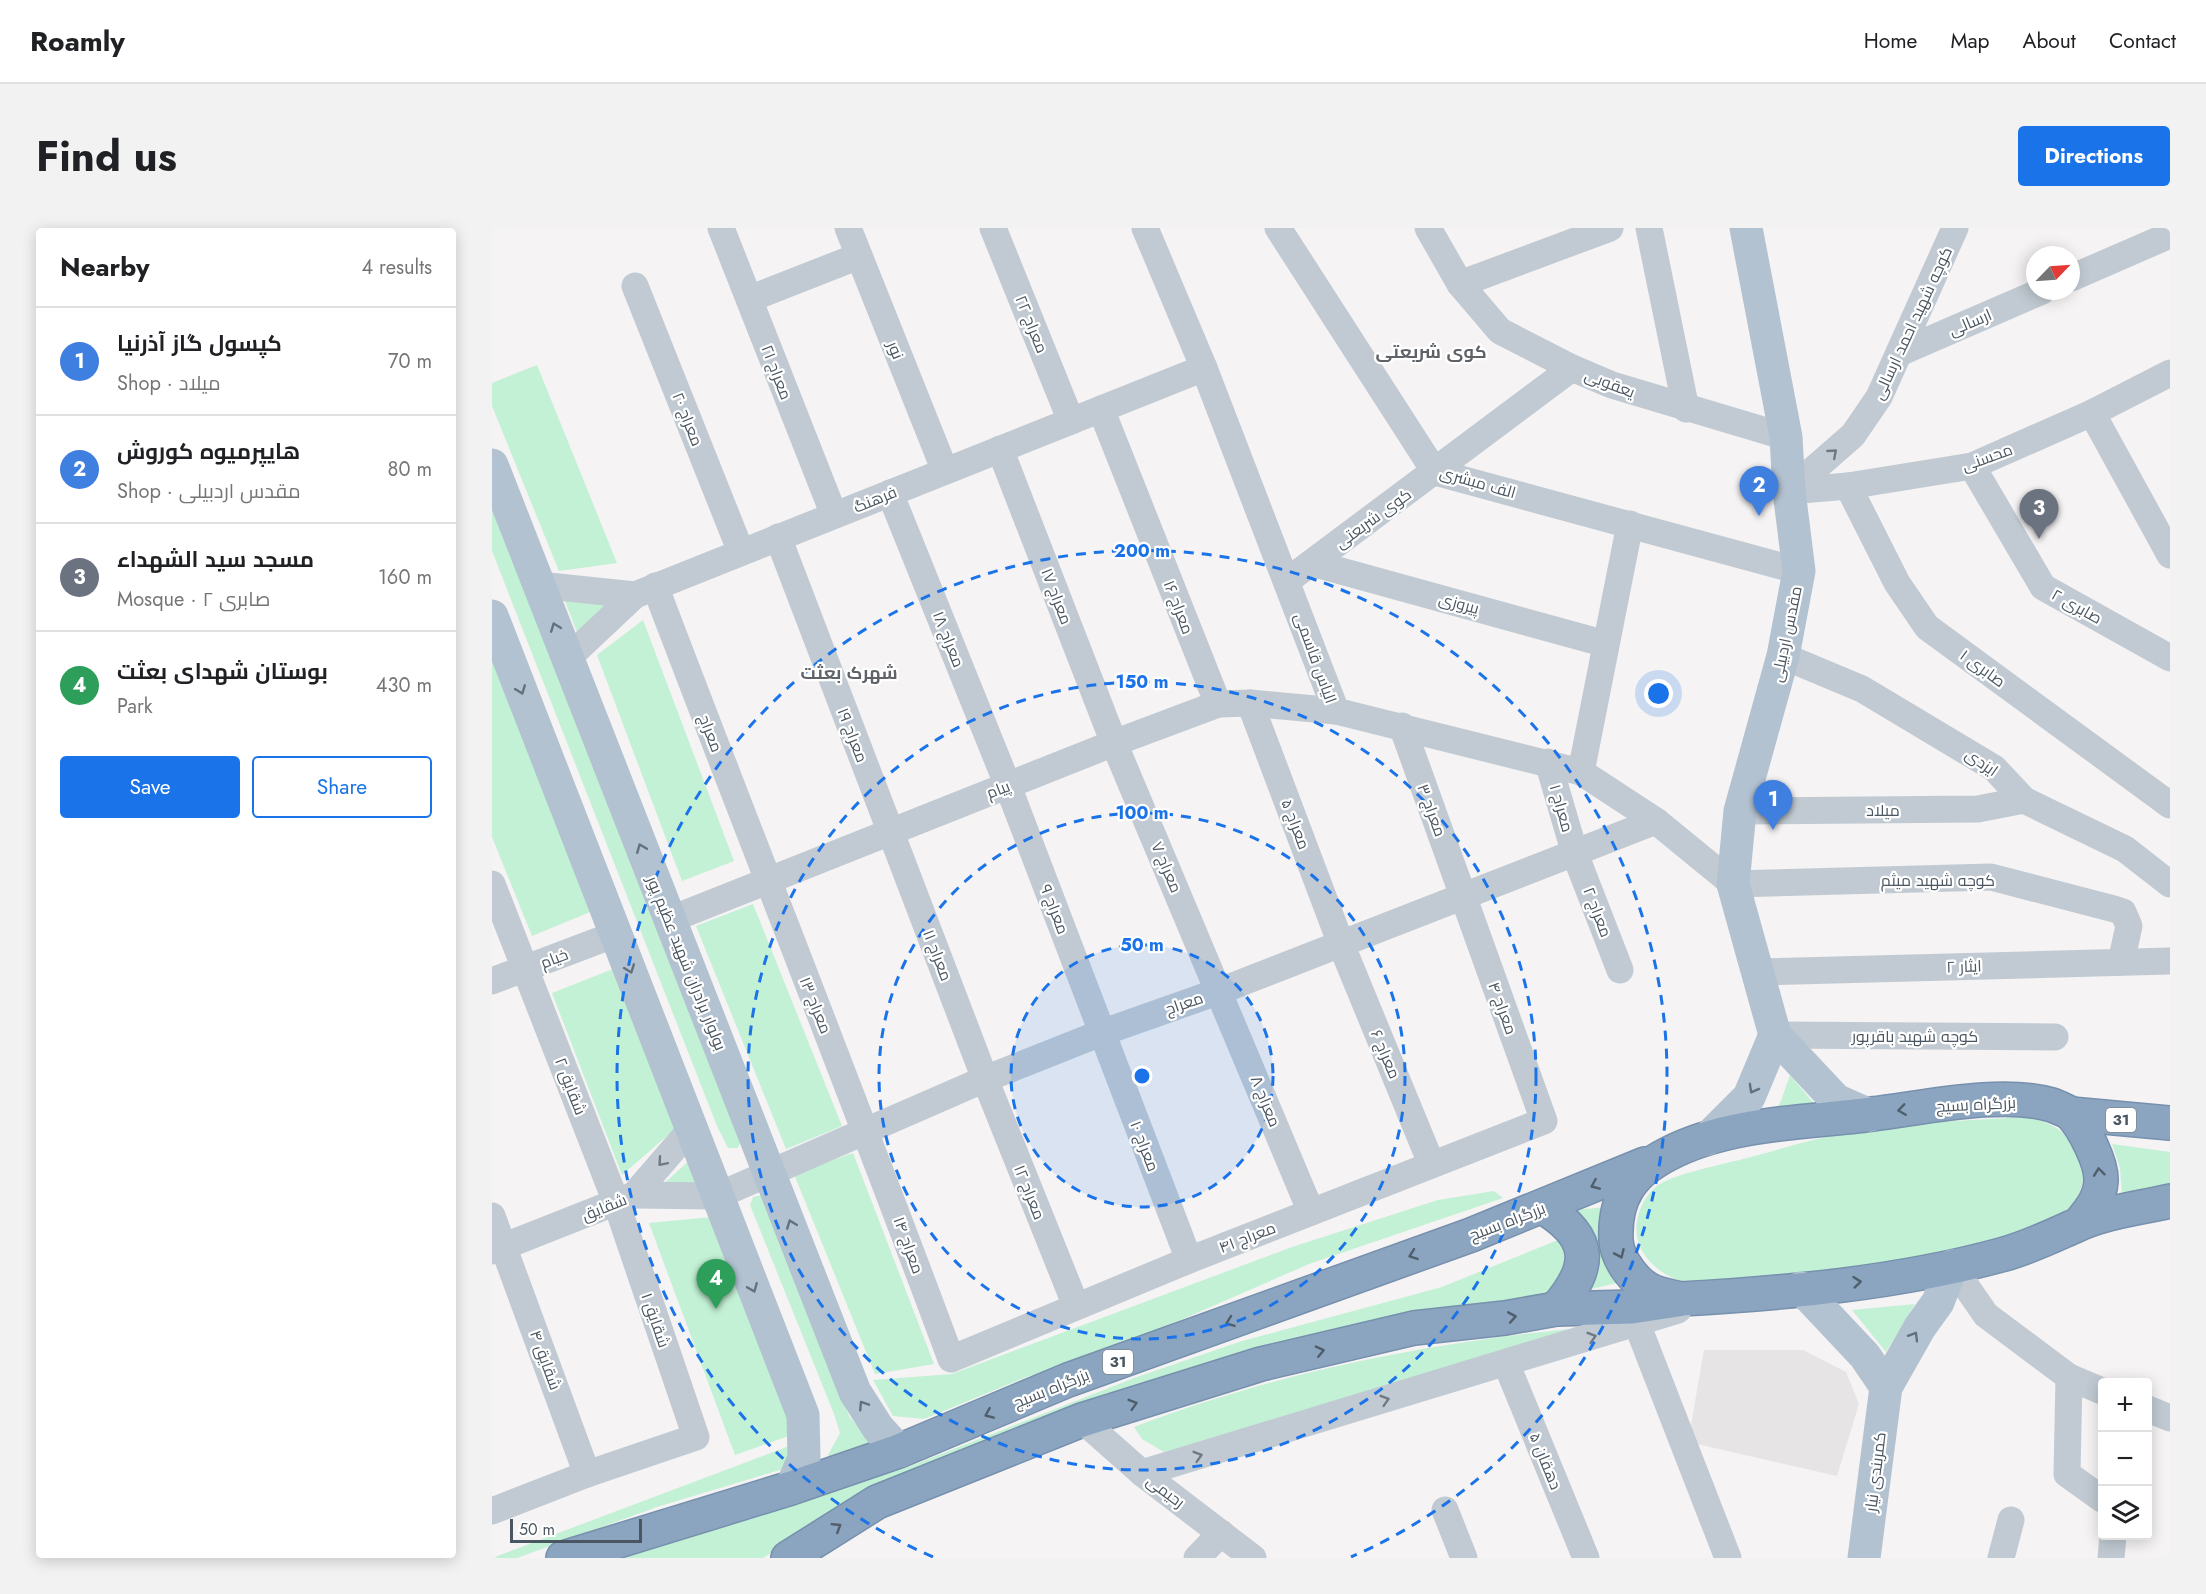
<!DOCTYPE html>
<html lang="en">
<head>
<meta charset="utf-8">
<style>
  body { margin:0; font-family:Jost,Cairo,sans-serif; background:#f2f2f2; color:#202124 }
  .controls { position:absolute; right:18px; bottom:18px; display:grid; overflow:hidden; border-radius:6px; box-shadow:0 3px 15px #0003 }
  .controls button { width:54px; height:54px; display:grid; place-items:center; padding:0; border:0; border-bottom:2px solid #e0e0e0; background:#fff; color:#202124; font:30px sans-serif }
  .compass { position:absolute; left:1534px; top:18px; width:54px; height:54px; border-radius:50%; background:#fff; box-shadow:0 3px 15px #0003; rotate:65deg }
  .scale { position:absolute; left:18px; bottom:15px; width:132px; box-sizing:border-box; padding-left:6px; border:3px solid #4a5661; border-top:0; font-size:16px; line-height:21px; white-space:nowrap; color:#4a5661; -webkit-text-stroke:4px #fff; paint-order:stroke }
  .you { position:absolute; left:1167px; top:466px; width:21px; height:21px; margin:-15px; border:4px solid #fff; border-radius:50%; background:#1a73e8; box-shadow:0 0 0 9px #1a73e833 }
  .badge { display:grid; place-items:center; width:39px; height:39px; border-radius:50%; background:#1a73e8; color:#fff; font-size:20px; font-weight:700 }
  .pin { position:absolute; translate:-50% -50px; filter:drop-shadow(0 2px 3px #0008) }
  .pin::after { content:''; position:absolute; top:32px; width:21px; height:18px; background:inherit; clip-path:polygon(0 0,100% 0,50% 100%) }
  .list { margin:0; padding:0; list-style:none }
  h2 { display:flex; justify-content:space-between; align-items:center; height:78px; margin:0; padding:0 24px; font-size:26px }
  h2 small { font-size:20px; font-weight:400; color:#757577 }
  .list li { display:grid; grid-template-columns:39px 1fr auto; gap:18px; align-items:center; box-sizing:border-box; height:108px; padding:0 24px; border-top:2px solid #e0e0e0 }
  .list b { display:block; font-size:22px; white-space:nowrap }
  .list p { margin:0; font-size:20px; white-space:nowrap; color:#757577 }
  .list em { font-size:20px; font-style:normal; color:#757577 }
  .actions { display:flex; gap:12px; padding:18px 24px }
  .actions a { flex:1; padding:14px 0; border:2px solid #1a73e8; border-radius:6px; text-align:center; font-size:21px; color:#1a73e8 }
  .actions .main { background:#1a73e8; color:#fff }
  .icon { flex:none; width:33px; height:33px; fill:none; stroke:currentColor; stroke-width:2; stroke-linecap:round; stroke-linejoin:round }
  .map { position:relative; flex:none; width:1678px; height:1330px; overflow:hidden; border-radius:6px }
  header { display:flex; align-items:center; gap:36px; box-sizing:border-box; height:84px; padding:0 30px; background:#fff; border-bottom:2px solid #e0e0e0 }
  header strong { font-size:28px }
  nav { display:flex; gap:33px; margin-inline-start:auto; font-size:21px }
  .intro { display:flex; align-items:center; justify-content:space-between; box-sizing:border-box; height:144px; padding:0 36px }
  h1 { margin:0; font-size:42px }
  .button { padding:15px 27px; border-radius:6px; background:#1a73e8; color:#fff; font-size:21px; font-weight:700 }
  main { display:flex; gap:36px; padding:0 36px }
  aside { flex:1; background:#fff; border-radius:6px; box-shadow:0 3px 15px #0003 }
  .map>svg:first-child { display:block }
  .education { fill:#e6e4e5 }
  .green { fill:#c3f1d5 }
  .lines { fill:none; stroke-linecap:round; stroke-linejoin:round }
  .highway-casing { stroke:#7690ad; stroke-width:36 }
  .minor { stroke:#c1cad2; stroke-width:27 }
  .major { stroke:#b3c2d1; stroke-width:33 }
  .highway { stroke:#8ba5c1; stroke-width:33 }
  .oneway { stroke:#6e7983 }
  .oneway2 { stroke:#64717d }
  .oneway3 { stroke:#505e6b }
  .ring { fill:none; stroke:#1a73e8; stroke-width:3; stroke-dasharray:10 8 }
  .labels { text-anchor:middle; stroke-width:4.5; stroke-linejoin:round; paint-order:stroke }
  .shield { fill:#fff; stroke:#808990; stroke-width:1.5 }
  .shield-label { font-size:15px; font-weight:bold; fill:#4a5661 }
  .street-label { font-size:16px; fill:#4a5661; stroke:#fff }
  .neighbourhood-label { font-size:18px; font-weight:bold; fill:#5f6368; stroke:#fff }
  .centre { fill:#1a73e8; stroke:#fff; stroke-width:3 }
  .ring-label { font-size:18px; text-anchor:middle; font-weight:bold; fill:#1a73e8; stroke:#fff; stroke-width:4.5; stroke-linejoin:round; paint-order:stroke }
</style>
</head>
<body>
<header>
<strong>Roamly</strong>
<nav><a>Home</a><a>Map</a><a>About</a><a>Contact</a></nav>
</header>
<div class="intro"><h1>Find us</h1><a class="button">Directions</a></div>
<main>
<aside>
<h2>Nearby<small>4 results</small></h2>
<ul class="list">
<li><span class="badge" style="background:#3f7fe0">1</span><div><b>کپسول گاز آذرنیا</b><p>Shop · میلاد</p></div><em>70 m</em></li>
<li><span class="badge" style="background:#3f7fe0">2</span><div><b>هایپرمیوه کوروش</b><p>Shop · مقدس اردبیلی</p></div><em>80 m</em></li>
<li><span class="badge" style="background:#6b7280">3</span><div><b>مسجد سید الشهداء</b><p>Mosque · صابری ۲</p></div><em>160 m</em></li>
<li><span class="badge" style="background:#2e9e5b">4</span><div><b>بوستان شهدای بعثت</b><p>Park</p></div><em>430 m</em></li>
</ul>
<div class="actions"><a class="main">Save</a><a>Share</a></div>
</aside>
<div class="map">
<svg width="1678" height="1330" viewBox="0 0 1678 1330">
  <rect width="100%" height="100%" fill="#f5f3f3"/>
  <!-- education -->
  <path class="education" d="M1212 1122H1311L1354 1144 1367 1176 1345 1248 1196 1214Z"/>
  <!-- green -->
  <g class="green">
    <path d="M45 137 125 335 67 343 0 178V155Z"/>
    <path d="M0 275 250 910 246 920H236L225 898 0 323Z"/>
    <path d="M127 371 85 404 73 373Z"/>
    <path d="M151 392 242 633 190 653 105 427Z"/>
    <path d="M0 430 103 682 40 708 0 609Z"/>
    <path d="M261 676 350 898 294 921 204 698Z"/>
    <path d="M121 741 183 901 130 947 60 765Z"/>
    <path d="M1298 847 1319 872 1338 889 1274 898 1289 873Z"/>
    <path d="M1533 889C1540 891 1549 892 1555 895 1603 917 1604 974 1555 995 1537 1003 1517 1007 1498 1012 1399 1041 1296 1050 1193 1055 1162 1045 1136 1019 1147 985 1151 973 1157 963 1168 956 1187 945 1228 937 1251 931 1275 925 1300 917 1325 911 1393 895 1464 893 1533 889Z"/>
    <path d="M1620 916 1678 924V959L1630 968 1628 940Z"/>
    <path d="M361 925 442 1136 383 1146 302 946Z"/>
    <path d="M198 932 209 955 169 958Z"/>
    <path d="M1002 963 1011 970 817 1036 567 1145 537 1148 432 1191 401 1188 381 1152 460 1146 800 1019 946 972Z"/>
    <path d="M271 967 277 976 357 1188 376 1211 384 1215 341 1231 336 1227 348 1205 342 1186 258 977 261 969Z"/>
    <path d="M1115 979 1125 1055 1099 1061C1109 1022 1104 1015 1083 982Z"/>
    <path d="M220 989 302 1206 243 1227 157 995Z"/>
    <path d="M1066 1012 1075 1019V1040L1063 1070 959 1081 313 1303 271 1330H125L166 1314 416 1239 642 1150 750 1113 950 1059Z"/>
    <path d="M1423 1076 1394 1124 1360 1082Z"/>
    <path d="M1109 1098 672 1224 650 1211 642 1199C791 1142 950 1112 1109 1098Z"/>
    <path d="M308 1214 291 1241 165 1279 25 1330H0Z"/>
  </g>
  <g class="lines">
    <defs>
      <g id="highway">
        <path d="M1579 886 1678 895"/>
        <path d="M1051 979C1102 1010 1100 1039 1064 1081"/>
        <path d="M1587 996C1598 983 1608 971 1609 953 1610 935 1592 900 1580 887 1576 883 1565 879 1560 877 1510 862 1431 880 1380 886 1313 895 1238 894 1176 926 1139 945 1122 970 1124 1012 1125 1031 1144 1057 1162 1064 1171 1067 1180 1069 1189 1071 1295 1065 1406 1055 1509 1027 1536 1020 1560 1008 1585 997 1613 984 1648 980 1678 973"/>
        <path d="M71 1330 299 1260 407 1223 576 1152 979 1007 1153 936"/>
        <path d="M296 1330 385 1274 590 1192 769 1136 922 1100 1013 1090 1064 1081 1140 1079 1186 1072"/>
      </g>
    </defs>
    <!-- highway casing -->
    <use href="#highway" class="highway-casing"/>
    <!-- minor -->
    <g class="minor">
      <path d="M229 0 342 287"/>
      <path d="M356 0 453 243"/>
      <path d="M501 0 579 193"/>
      <path d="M653 0 712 140 844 483 1089 544 1164 593 1241 656 1499 649 1622 681 1631 684 1637 698 1629 734"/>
      <path d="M786 0 943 244 1307 343"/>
      <path d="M936 0 968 56 1008 103 1080 140 1120 157 1294 209"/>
      <path d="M1157 0 1194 181"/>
      <path d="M1579 50 1678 7"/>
      <path d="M968 56 1118 0"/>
      <path d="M143 58 249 324"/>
      <path d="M257 71 367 28"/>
      <path d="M1407 125 1550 63"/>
      <path d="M609 181 726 476"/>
      <path d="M1600 185 1678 327"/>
      <path d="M508 221 622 515 819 984"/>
      <path d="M1480 238 1551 359 1678 430"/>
      <path d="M1356 258 1405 355 1435 399 1678 577"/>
      <path d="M1297 263 1356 258 1480 238 1600 185 1678 145"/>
      <path d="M1297 263 1361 207 1387 169 1463 0"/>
      <path d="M398 265 516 558 697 1032"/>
      <path d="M286 309 493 851 584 1078"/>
      <path d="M820 335 1114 416"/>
      <path d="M795 353 1080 140"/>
      <path d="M47 357 143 367 712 140"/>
      <path d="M163 358C261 616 363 872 459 1131L697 1032 1052 893 910 498"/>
      <path d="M1291 428 1370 461 1502 540 1532 572 1633 621 1678 656"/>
      <path d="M75 431 143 367"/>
      <path d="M758 475 849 716 939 935"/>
      <path d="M1056 534 1083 626 1128 742"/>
      <path d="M1089 544 1138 296"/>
      <path d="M1248 583 1486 581 1532 572"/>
      <path d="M0 656 124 974 204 1209 95 1246 0 1283"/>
      <path d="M177 692 622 515 726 476 758 475 844 483"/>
      <path d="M1267 744 1678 733"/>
      <path d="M0 753 124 706"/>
      <path d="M1283 807 1563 809"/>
      <path d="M142 967 225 968 493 851 609 805 728 763 1164 593"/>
      <path d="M0 988 95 1246"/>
      <path d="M0 1023 142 967 199 901"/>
      <path d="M1460 1038 1494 1087 1577 1149 1610 1163"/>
      <path d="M1145 1096 1236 1330"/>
      <path d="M1014 1135 1094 1330"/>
      <path d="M1577 1149 1575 1246 1610 1271"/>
      <path d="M1656 1181 1678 1190"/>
      <path d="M590 1192 650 1245 761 1330"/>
      <path d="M650 1245 1186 1082"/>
      <path d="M953 1282 972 1330"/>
      <path d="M705 1330 729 1305"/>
      <path d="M1509 1330 1519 1292"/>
      <path d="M1619 1330 1621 1308"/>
    </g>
    <!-- major -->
    <g class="major">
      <path d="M1254 0 1294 209 1297 263 1307 343 1291 428 1248 583 1241 656 1283 807 1344 872 1378 887"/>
      <path d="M0 237 363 1164 386 1200 407 1223"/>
      <path d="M0 388 311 1187 312 1230 299 1260"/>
      <path d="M1215 911 1257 869 1283 807"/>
      <path d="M1309 1060 1373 1128 1394 1159"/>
      <path d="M1372 1330 1394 1159 1428 1099 1446 1074 1460 1038"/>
    </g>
    <!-- highway -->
    <use href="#highway" class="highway"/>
  </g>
  <!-- one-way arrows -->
  <defs><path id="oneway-chevron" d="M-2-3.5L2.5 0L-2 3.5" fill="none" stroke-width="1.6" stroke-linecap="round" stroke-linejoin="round" transform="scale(1.5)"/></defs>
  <g class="oneway">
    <use href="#oneway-chevron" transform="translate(1341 225) rotate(-41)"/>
    <use href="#oneway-chevron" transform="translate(170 934) rotate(131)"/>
    <use href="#oneway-chevron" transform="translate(1100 1109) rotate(-17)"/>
    <use href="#oneway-chevron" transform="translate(893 1172) rotate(-17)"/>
    <use href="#oneway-chevron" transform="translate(706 1228) rotate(-17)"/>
  </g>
  <g class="oneway2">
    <use href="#oneway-chevron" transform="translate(63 399) rotate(-111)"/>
    <use href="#oneway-chevron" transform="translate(29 462) rotate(69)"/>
    <use href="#oneway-chevron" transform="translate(149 620) rotate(-112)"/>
    <use href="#oneway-chevron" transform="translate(138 741) rotate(69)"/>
    <use href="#oneway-chevron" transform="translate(1261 861) rotate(119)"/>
    <use href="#oneway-chevron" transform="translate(299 996) rotate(-111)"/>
    <use href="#oneway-chevron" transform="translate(261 1060) rotate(68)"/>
    <use href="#oneway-chevron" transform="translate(1422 1108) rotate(-59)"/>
    <use href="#oneway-chevron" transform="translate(371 1177) rotate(-123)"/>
  </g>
  <g class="oneway3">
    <use href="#oneway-chevron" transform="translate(1410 882) rotate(172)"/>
    <use href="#oneway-chevron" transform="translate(1607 944) rotate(-97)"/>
    <use href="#oneway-chevron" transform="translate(1103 957) rotate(157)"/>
    <use href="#oneway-chevron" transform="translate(1128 1026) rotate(66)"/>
    <use href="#oneway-chevron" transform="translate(921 1027) rotate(160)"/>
    <use href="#oneway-chevron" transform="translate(1365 1054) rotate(-6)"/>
    <use href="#oneway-chevron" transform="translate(1020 1089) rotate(-10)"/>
    <use href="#oneway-chevron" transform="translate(738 1094) rotate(160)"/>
    <use href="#oneway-chevron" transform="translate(828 1123) rotate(-13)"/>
    <use href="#oneway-chevron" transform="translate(641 1176) rotate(-17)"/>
    <use href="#oneway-chevron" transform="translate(497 1186) rotate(157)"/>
    <use href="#oneway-chevron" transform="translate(345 1299) rotate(-32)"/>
  </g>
  <!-- distance rings -->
  <circle cx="650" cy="848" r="131" fill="#1a73e8" fill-opacity=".12"/>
  <g class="ring">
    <circle cx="650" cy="848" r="131"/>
    <circle cx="650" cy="848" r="263"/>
    <circle cx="650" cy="848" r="394"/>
    <path d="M441 1329A525 525 0 1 1 859 1329"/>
  </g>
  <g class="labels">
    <!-- shield labels -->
    <g class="shield">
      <rect x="1614" y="880" width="30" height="24" rx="4.5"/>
      <rect x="611" y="1122" width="30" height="24" rx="4.5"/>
    </g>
    <g class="shield-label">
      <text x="1629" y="897">31</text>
      <text x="626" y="1139">31</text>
    </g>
    <!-- street labels -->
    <g class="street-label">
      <text transform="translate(1478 94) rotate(-23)" y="6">ارسالی</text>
      <text transform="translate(1420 95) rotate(-65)" y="6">کوچه شهید احمد ارسالی</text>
      <text transform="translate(540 96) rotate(68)" y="6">معراج ۲۲</text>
      <text transform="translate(404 122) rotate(68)" y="6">نور</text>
      <text transform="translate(285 144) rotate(69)" y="6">معراج ۲۱</text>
      <text transform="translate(1118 155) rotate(21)" y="6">یعقوبی</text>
      <text transform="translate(196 191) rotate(68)" y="6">معراج ۲۰</text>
      <text transform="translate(1495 229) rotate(-20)" y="6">محسنی</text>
      <text transform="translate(986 254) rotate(16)" y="6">الف مبشری</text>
      <text transform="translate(383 271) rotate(-22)" y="6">فرهنگ</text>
      <text transform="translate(881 290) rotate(-36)" y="6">کوی شریعتی</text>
      <text transform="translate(565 368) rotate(69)" y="6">معراج ۱۷</text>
      <text transform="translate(967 375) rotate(15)" y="6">پیروزی</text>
      <text transform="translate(1585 378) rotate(29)" y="6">صابری ۲</text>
      <text transform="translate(687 379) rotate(69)" y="6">معراج ۱۶</text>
      <text transform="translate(1294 406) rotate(-78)" y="6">مقدس اردبیلی</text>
      <text transform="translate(457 411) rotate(68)" y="6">معراج ۱۸</text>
      <text transform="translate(824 430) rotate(70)" y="6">الیاس قاسمی</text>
      <text transform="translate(1491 440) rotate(36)" y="6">صابری ۱</text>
      <text transform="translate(219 505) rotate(69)" y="6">معراج</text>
      <text transform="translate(361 507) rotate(69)" y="6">معراج ۱۹</text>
      <text transform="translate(1490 534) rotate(35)" y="6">ایزدی</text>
      <text transform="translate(506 561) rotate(-21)" y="6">پیام</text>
      <text transform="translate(1070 580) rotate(74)" y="6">معراج ۱</text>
      <text transform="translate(940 582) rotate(70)" y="6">معراج ۳</text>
      <text x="1391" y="588">میلاد</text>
      <text transform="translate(804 596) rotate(69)" y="6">معراج ۵</text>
      <text transform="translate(675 639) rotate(67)" y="6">معراج ۷</text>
      <text x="1446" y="658">کوچه شهید میثم</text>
      <text transform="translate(563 681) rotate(69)" y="6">معراج ۹</text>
      <text transform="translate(1106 684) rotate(69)" y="6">معراج ۲</text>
      <text transform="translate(446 727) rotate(69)" y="6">معراج ۱۱</text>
      <text transform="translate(62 730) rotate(-21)" y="6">خیام</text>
      <text transform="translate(195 735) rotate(68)" y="6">بولوار برادران شهید عظیم‌ پور</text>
      <text transform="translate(1472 738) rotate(-2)" y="6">ایثار ۲</text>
      <text transform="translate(692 775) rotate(-19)" y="6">معراج</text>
      <text transform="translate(324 777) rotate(68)" y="6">معراج ۱۳</text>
      <text transform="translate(1011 780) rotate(70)" y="6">معراج ۴</text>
      <text x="1423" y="814">کوچه شهید باقرپور</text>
      <text transform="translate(894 826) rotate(67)" y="6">معراج ۶</text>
      <text transform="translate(79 858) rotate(69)" y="6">شقایق ۲</text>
      <text transform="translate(774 873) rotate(68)" y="6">معراج ۸</text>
      <text transform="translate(1484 876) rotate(-3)" y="6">بزرگراه بسیج</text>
      <text transform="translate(653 918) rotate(69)" y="6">معراج ۱۰</text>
      <text transform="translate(538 964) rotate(68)" y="6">معراج ۱۲</text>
      <text transform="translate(112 979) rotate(-22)" y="6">شقایق</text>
      <text transform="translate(1015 993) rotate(-21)" y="6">بزرگراه بسیج</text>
      <text transform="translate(755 1009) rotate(-21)" y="6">معراج ۴۱</text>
      <text transform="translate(417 1017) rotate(70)" y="6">معراج ۱۴</text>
      <text transform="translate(164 1092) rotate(71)" y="6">شقایق ۱</text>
      <text transform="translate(54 1132) rotate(70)" y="6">شقایق ۴</text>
      <text transform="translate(559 1160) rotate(-22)" y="6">بزرگراه بسیج</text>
      <text transform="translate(1054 1233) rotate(68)" y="6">دهقان ۵</text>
      <text transform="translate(1383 1244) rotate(-83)" y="6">کمربندی نیار</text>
      <text transform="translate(674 1263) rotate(37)" y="6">رحیمی</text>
    </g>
    <!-- neighbourhood labels -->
    <g class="neighbourhood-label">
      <text x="939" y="130">کوی شریعتی</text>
      <text x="357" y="451">شهرک بعثت</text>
    </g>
  </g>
  <circle cx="650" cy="848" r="9" class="centre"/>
  <g class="ring-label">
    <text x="650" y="329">200 m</text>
    <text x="650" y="460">150 m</text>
    <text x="650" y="591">100 m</text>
    <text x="650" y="723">50 m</text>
  </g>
</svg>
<div class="controls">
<button>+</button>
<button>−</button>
<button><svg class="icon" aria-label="layers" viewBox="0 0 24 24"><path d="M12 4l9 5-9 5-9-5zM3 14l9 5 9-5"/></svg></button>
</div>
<svg class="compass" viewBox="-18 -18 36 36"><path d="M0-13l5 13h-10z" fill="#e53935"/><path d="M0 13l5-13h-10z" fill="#757577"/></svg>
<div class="scale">50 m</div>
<div class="you"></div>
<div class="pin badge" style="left:1281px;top:602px;background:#3f7fe0">1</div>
<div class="pin badge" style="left:1267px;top:288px;background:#3f7fe0">2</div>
<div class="pin badge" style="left:1547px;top:311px;background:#6b7280">3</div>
<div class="pin badge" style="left:224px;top:1081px;background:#2e9e5b">4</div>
</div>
</main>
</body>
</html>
